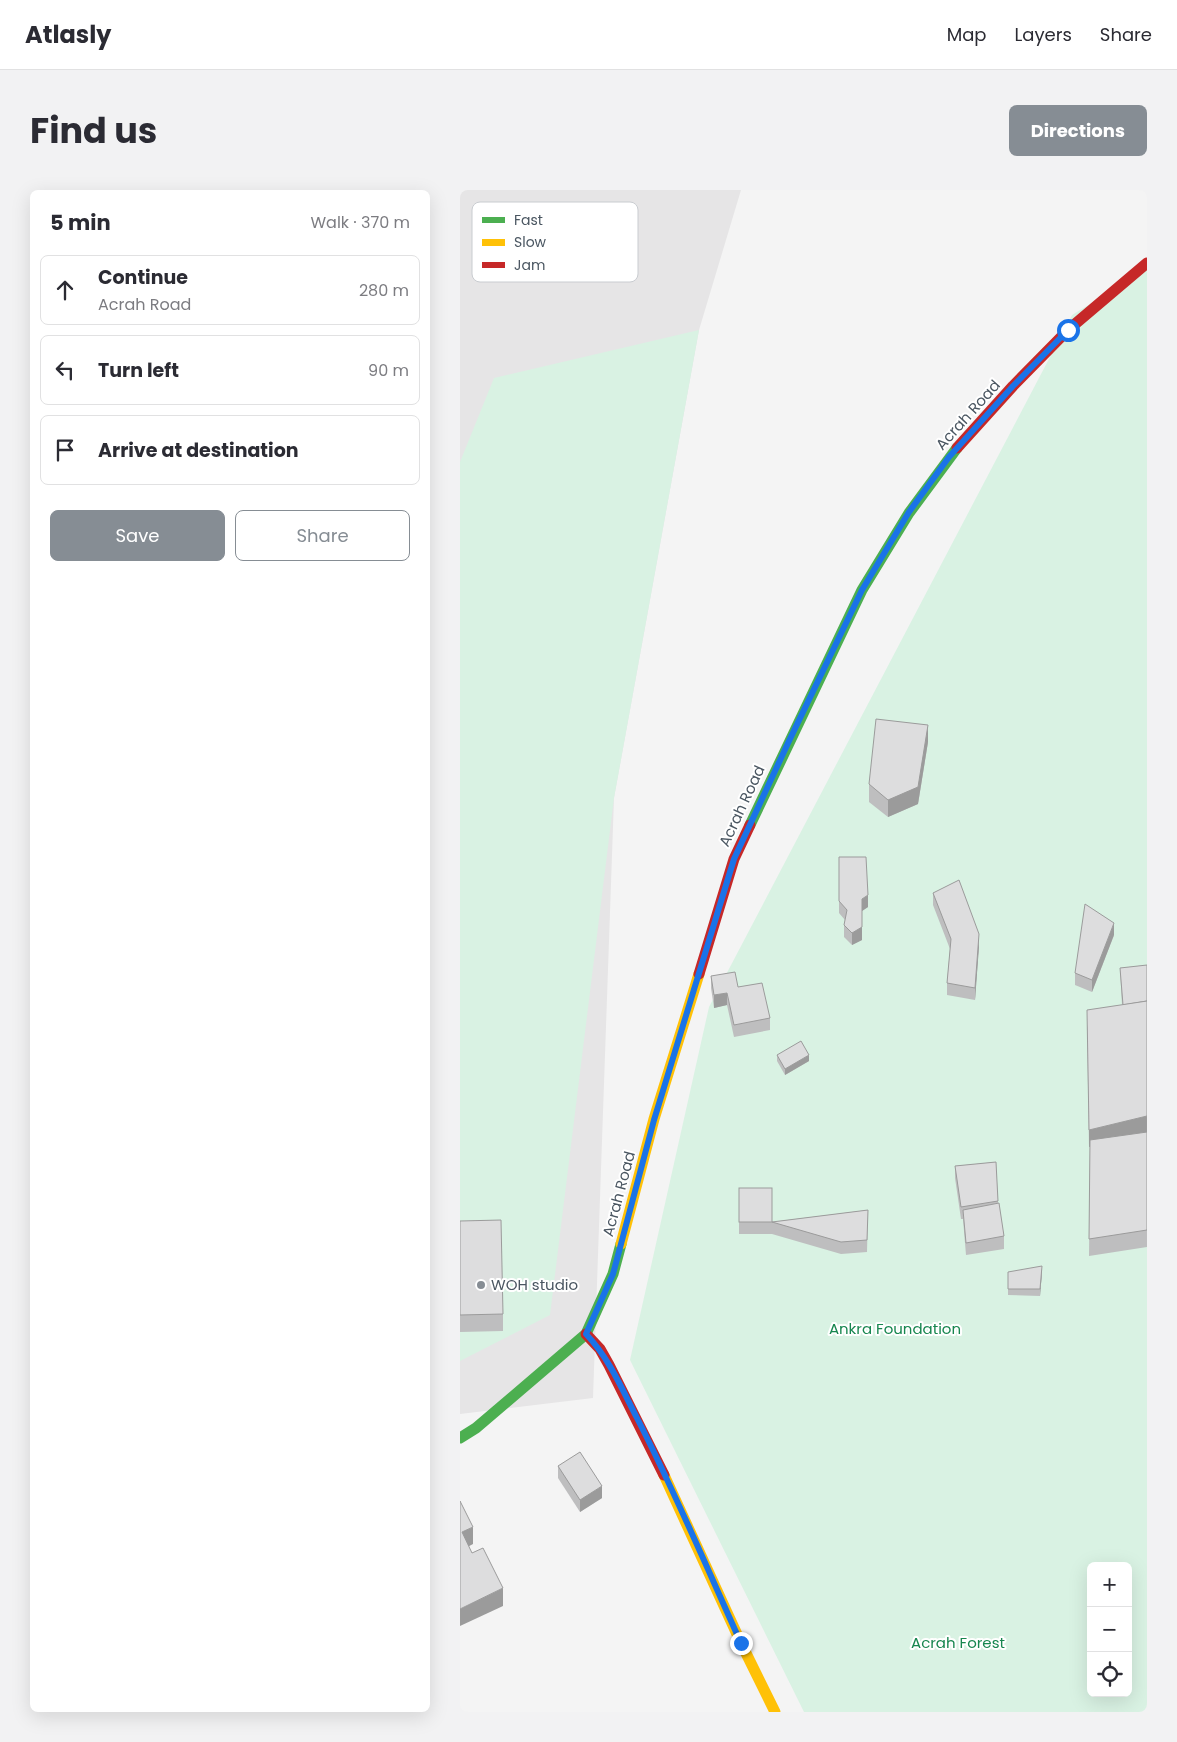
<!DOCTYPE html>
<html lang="en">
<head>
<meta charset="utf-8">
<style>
  body { margin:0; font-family:Poppins,sans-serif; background:#f2f2f3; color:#2b2b33 }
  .controls { position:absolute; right:15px; bottom:15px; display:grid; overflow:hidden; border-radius:8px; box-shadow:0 5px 20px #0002 }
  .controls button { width:45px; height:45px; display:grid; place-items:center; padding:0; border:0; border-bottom:1px solid #e1e1e2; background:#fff; color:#2b2b33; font:25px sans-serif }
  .stop { position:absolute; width:15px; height:15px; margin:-11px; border:4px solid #1a73e8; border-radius:50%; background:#fff }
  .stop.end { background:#1a73e8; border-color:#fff; box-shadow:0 1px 5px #0008 }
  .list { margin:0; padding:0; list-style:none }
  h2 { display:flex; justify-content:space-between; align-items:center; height:65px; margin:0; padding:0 20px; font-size:21px }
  h2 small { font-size:16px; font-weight:400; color:#7c7c81 }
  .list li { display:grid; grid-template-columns:32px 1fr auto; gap:15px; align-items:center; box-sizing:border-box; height:70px; margin:0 10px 10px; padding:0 10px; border:1px solid #e1e1e2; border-radius:8px }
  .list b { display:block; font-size:19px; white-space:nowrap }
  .list p { margin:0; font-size:16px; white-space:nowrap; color:#7c7c81 }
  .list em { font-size:16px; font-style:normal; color:#7c7c81 }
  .actions { display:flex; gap:10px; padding:15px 20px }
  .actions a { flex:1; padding:11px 0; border:1px solid #868d94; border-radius:8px; text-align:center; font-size:18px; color:#868d94 }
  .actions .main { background:#868d94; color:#fff }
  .icon { flex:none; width:28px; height:28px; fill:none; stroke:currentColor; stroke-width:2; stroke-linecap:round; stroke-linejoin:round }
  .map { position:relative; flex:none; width:687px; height:1522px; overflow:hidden; border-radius:8px }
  header { display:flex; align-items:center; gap:30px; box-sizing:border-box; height:70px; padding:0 25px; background:#fff; border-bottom:1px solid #e1e1e2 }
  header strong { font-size:24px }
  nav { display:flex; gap:28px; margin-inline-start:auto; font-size:18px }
  .intro { display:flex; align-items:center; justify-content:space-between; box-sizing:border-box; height:120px; padding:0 30px }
  h1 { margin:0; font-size:35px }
  .button { padding:12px 22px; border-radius:8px; background:#868d94; color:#fff; font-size:18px; font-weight:700 }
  main { display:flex; gap:30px; padding:0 30px }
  aside { flex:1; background:#fff; border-radius:8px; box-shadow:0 5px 20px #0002 }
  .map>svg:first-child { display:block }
  .education { fill:#e6e5e6 }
  .green { fill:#d9f2e3; fill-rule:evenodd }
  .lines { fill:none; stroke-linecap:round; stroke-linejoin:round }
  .fast { stroke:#4caf50; stroke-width:11 }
  .slow { stroke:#ffc107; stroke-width:11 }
  .jam { stroke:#c62828; stroke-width:11 }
  .wall { fill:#bebebf }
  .shaded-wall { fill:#9b9b9b }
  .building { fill:#ddddde; stroke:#9b9b9b }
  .route { stroke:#1a73e8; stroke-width:6 }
  .poi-dot { fill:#868d94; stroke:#fff; stroke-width:2 }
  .labels { text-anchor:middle; stroke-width:4; stroke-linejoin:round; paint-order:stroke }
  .street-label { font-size:15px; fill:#4a5661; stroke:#fff }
  .poi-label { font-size:15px; fill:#4a5661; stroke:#fff; text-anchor:start }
  .park-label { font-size:15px; fill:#17864f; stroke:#fff }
  .key { fill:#fff; stroke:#c9ccd0; stroke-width:1 }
  .key-label { font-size:14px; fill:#4a5661 }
</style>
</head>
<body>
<header>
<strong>Atlasly</strong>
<nav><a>Map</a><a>Layers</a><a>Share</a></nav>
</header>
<div class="intro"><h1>Find us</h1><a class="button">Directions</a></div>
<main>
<aside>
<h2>5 min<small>Walk · 370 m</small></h2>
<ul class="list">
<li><svg class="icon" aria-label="ahead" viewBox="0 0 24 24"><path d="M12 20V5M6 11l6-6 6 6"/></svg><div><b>Continue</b><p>Acrah Road</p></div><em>280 m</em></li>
<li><svg class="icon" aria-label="left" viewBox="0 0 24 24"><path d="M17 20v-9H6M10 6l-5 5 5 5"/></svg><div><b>Turn left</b></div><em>90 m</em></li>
<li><svg class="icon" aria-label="arrive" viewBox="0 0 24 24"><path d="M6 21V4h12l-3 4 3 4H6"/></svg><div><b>Arrive at destination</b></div></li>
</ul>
<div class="actions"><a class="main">Save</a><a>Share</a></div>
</aside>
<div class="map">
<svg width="687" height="1522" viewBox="0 0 687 1522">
  <rect width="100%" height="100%" fill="#f4f4f4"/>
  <!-- education -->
  <path class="education" d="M0 0H281L239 140 154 608 133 1208 0 1224Z"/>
  <!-- green -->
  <g class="green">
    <path d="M687 79V1522H344L170 1170 249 817 612 125ZM631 1376H668V1503H631Z"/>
    <path d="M239 140 154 608 90 1125 0 1171V272L34 188Z"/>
  </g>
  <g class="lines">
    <!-- fast -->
    <g class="fast">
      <path d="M290 635 402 400 449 323 497 258"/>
      <path d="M0 1248 16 1238 126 1144 153 1084 161 1054"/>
    </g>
    <!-- slow -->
    <g class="slow">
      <path d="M161 1054 194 929 239 784"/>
      <path d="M204 1285 281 1453 315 1522"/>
    </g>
    <!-- jam -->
    <g class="jam">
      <path d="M497 258 553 196 608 140 687 73"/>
      <path d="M239 784 274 669 290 635"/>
      <path d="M126 1144 140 1159 149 1175 204 1285"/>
    </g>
  </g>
  <!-- wall -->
  <g class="wall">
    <path d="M63 64 58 89 14 81V69Z"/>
    <path d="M468 552 458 614 428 627 409 612V594Z"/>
    <path d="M379 667 408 717 402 721V750L392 755 384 747V735L385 730 379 723Z"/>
    <path d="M473 703 519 756 515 810 487 805V793L490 759 473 715Z"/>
    <path d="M654 745 632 802 615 795V783Z"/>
    <path d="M687 775V1057L629 1066 630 956 629 957 627 837 662 815 660 778Z"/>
    <path d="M251 786 278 797 310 828V840L274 847 267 815 254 818 251 798Z"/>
    <path d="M317 865 349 871 325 885 317 871Z"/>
    <path d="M536 972 538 1013 544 1046V1059L506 1065 503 1029H501L495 988V976Z"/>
    <path d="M279 998 312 1032 408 1020 407 1062 381 1064 312 1044H279Z"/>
    <path d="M0 1031 43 1124V1141L0 1142Z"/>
    <path d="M548 1082H582L580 1106 548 1105Z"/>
    <path d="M98 1276 142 1308 120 1322 98 1288Z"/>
  </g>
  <!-- shaded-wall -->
  <g class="shaded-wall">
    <path d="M63 52V64L58 89V77Z"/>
    <path d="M468 535V552L458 614 428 627V610Z"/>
    <path d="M408 705V717L402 721V709Z"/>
    <path d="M654 733V745L632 802V790Z"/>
    <path d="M402 737V750L392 755V743Z"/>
    <path d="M519 744V756L515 810V798Z"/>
    <path d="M267 803V815L254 818V805Z"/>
    <path d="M349 865V871L325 885V879Z"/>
    <path d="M687 926V943L629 957V940Z"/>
    <path d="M582 1076V1082L580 1106V1099Z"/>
    <path d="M142 1296V1308L120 1322V1310Z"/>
    <path d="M13 1337V1354L2 1360V1342Z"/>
    <path d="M43 1398V1416L0 1436V1419Z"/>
  </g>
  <!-- building -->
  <g class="building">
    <path d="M416 529 468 535 458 597 428 610 409 594Z"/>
    <path d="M379 667H406L408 705 402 709V737L392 743 384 735 387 720 379 711Z"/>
    <path d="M499 690 519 744 515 798 487 793 491 749 473 703Z"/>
    <path d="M625 714 654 733 632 790 615 783Z"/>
    <path d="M687 775V811L663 815 660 778Z"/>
    <path d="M275 782 278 797 302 793 310 828 274 835 267 803 254 805 251 786Z"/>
    <path d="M687 811V926L629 940 627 820Z"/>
    <path d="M341 851 349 865 325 879 317 865Z"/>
    <path d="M687 942V1040L629 1049 630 950Z"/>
    <path d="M536 972 538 1011 501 1017 495 976Z"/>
    <rect x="279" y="998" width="33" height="34"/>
    <path d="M539 1013 544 1046 506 1053 503 1020Z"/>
    <path d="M408 1020 407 1050 381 1052 312 1032Z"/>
    <path d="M41 1030 43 1124 0 1125V1031Z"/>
    <path d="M582 1076 580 1099H548V1082Z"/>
    <path d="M120 1262 142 1296 120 1310 98 1276Z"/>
    <path d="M0 1311 13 1337 2 1342 12 1363 23 1358 43 1398 0 1419Z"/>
  </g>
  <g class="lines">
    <!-- route -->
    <path class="route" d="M281 1453C247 1378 215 1302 177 1228 162 1199 149 1168 126 1144L153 1084 194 930 274 669 329 551 402 400 449 322 489 267 553 196 608 140"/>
  </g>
  <!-- markers -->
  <circle class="poi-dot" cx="21" cy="1095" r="5"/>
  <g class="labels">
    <!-- street labels -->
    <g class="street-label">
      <text transform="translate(508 225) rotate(-48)" y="5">Acrah Road</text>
      <text transform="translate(282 616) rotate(-65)" y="5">Acrah Road</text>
      <text transform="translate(159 1004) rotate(-75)" y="5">Acrah Road</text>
    </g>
    <!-- poi labels -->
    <g class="poi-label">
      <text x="31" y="1100">WOH studio</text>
    </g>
    <!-- park labels -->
    <g class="park-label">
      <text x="435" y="1144">Ankra Foundation</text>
      <text x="498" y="1458">Acrah Forest</text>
    </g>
  </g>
  <!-- legend -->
  <rect x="12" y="12" width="166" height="80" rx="8" class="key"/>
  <rect x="22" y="27" width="23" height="6" fill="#4caf50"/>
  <rect x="22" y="49" width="23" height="7" fill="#ffc107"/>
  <rect x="22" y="72" width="23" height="6" fill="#c62828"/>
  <g class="key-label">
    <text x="54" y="35">Fast</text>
    <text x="54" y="57">Slow</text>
    <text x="54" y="80">Jam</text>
  </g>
</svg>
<div class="controls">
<button>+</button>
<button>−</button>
<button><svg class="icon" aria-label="locate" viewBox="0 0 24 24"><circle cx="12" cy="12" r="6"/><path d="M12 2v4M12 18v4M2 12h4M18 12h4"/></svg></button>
</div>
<div class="stop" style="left:608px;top:140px"></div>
<div class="stop end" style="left:281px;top:1453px"></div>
</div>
</main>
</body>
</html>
